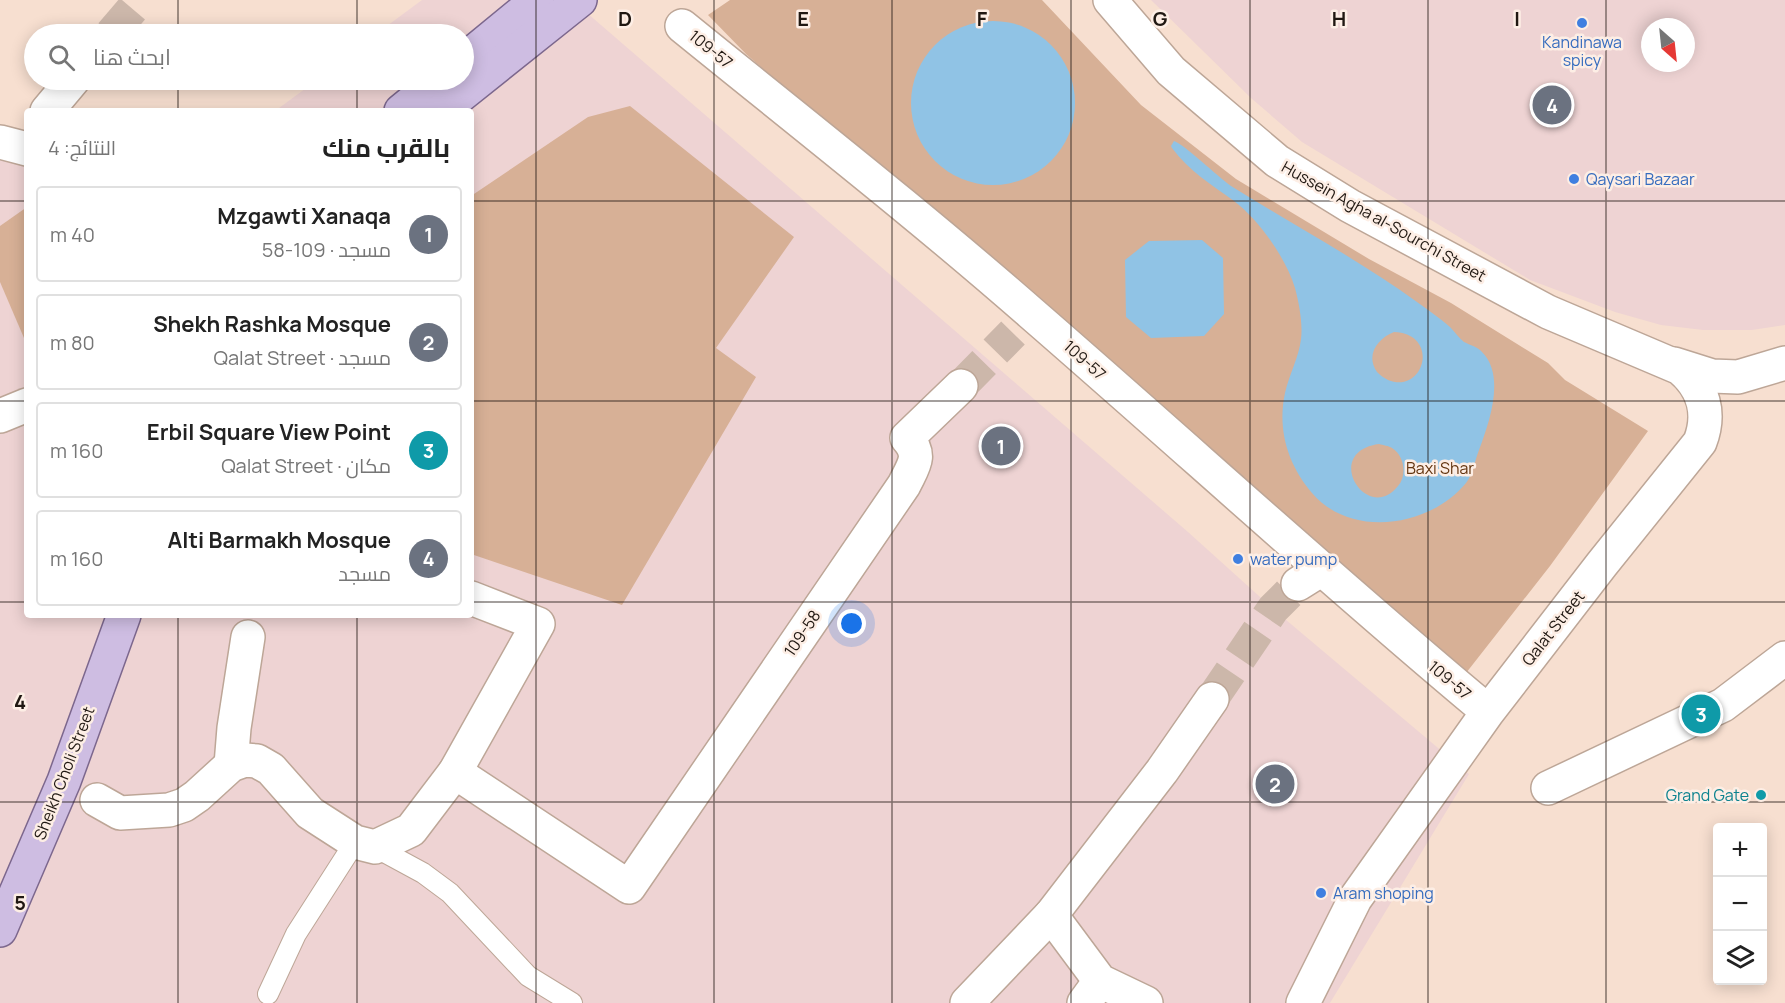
<!DOCTYPE html>
<html lang="ar">
<head>
<meta charset="utf-8">
<style>
  body { margin:0; font-family:Manrope,Cairo,sans-serif; background:#f6f6f6; color:#222; direction:rtl }
  .controls { position:absolute; right:18px; bottom:18px; display:grid; overflow:hidden; border-radius:6px; box-shadow:0 3px 15px #0003 }
  .controls button { width:54px; height:54px; display:grid; place-items:center; padding:0; border:0; border-bottom:2px solid #e0e0e0; background:#fff; color:#222; font:30px sans-serif }
  .compass { position:absolute; left:1641px; top:18px; width:54px; height:54px; border-radius:50%; background:#fff; box-shadow:0 3px 15px #0003; rotate:153deg }
  .you { position:absolute; left:852px; top:624px; width:21px; height:21px; margin:-15px; border:4px solid #fff; border-radius:50%; background:#1a73e8; box-shadow:0 0 0 9px #1a73e833 }
  .badge { display:grid; place-items:center; width:39px; height:39px; border-radius:50%; background:#b1211b; color:#fff; font-size:20px; font-weight:700 }
  .pin { position:absolute; translate:-50% -50%; border:3px solid #fff; box-shadow:0 2px 6px #0006 }
  .list { margin:0; padding:0; list-style:none }
  h2 { display:flex; justify-content:space-between; align-items:center; height:78px; margin:0; padding:0 24px; font-size:26px }
  h2 small { font-size:20px; font-weight:400; color:#767676 }
  .list li { display:grid; grid-template-columns:39px 1fr auto; gap:18px; align-items:center; box-sizing:border-box; height:96px; margin:0 12px 12px; padding:0 12px; border:2px solid #e0e0e0; border-radius:6px }
  .list b { display:block; font-size:22px; white-space:nowrap }
  .list p { margin:0; font-size:20px; white-space:nowrap; color:#767676 }
  .list em { font-size:20px; font-style:normal; color:#767676 }
  .icon { flex:none; width:33px; height:33px; fill:none; stroke:currentColor; stroke-width:2; stroke-linecap:round; stroke-linejoin:round }
  .map { position:relative; flex:none; width:1785px; height:1003px; overflow:hidden; direction:ltr }
  .search { position:absolute; background:#fff; box-shadow:0 3px 15px #0003; left:24px; top:24px; width:450px; height:66px; display:flex; align-items:center; gap:15px; box-sizing:border-box; padding:0 21px; border-radius:33px; color:#767676; font-size:22px }
  .panel { position:absolute; background:#fff; box-shadow:0 3px 15px #0003; left:24px; top:108px; width:450px; height:510px; border-radius:6px; direction:rtl }
  .map>svg:first-child { display:block }
  .commercial { fill:#eed3d3; fill-rule:evenodd }
  .green { fill:#d7b096 }
  .water { fill:#90c3e5; fill-rule:evenodd }
  .lines { fill:none; stroke-linecap:round; stroke-linejoin:round }
  .street-tunnel { stroke:#ccb7aa; stroke-width:33; stroke-dasharray:33 16; stroke-linecap:butt }
  .lane-casing { stroke:#bda697; stroke-width:22 }
  .street-casing { stroke:#bda697; stroke-width:36 }
  .secondary-casing { stroke:#bda697; stroke-width:36 }
  .primary-casing { stroke:#7c678d; stroke-width:36 }
  .lane { stroke:#fff; stroke-width:20 }
  .street { stroke:#fff; stroke-width:33 }
  .secondary { stroke:#fff; stroke-width:33 }
  .primary { stroke:#cebde2; stroke-width:33 }
  .grid { fill:none; stroke:#201812; stroke-width:1.5; stroke-opacity:0.55 }
  .shop-dot { fill:#3f7fe0; stroke:#fdeee5; stroke-width:2 }
  .culture-dot { fill:#0f9aa8; stroke:#fdeee5; stroke-width:2 }
  .labels { text-anchor:middle; stroke-width:5; stroke-linejoin:round; paint-order:stroke }
  .shop-label { font-size:16px; fill:#366cbe; stroke:#fdeee5; text-anchor:start }
  .street-label { font-size:16px; fill:#201812; stroke:#fdeee5 }
  .park-label { font-size:16px; fill:#633510; stroke:#fdeee5 }
  .culture-label { font-size:16px; fill:#0d838f; stroke:#fdeee5; text-anchor:end }
  .grid-label { font-size:20px; text-anchor:middle; font-weight:bold; fill:#201812; stroke:#fdeee5; stroke-width:5; stroke-linejoin:round; paint-order:stroke }
</style>
</head>
<body>
<div class="map">
<svg width="1785" height="1003" viewBox="0 0 1785 1003">
  <rect width="100%" height="100%" fill="#f7dfd0"/>
  <!-- commercial -->
  <g class="commercial">
    <path d="M422 0H572L1188 532 1279 614 1469 774 1330 1003H0V130L27 136V615H471V111H275L317 80H464V34H376Z"/>
    <path d="M1151 0H1785V325L1752 330H1703L1661 325 1615 312 1530 280 1302 142 1251 98ZM1650 27H1686V63H1650Z"/>
  </g>
  <!-- green -->
  <g class="green">
    <path d="M730 0H1042L1141 105 1236 179 1369 259 1451 303 1548 363 1565 380 1648 431 1550 566 1459 682 746 54 708 15Z"/>
    <path d="M630 106 794 237 716 348 756 377 622 605 471 554V196L588 117Z"/>
    <path d="M27 207V345L0 282V226Z"/>
  </g>
  <!-- water -->
  <g class="water">
    <circle cx="993" cy="103" r="82"/>
    <path d="M1174 141C1184 144 1218 177 1231 186 1292 224 1359 260 1417 302 1428 310 1440 318 1450 327 1455 332 1459 338 1464 342 1470 345 1478 347 1482 352 1506 376 1489 423 1479 450 1475 460 1473 474 1466 483 1430 527 1351 539 1312 493 1288 465 1277 430 1285 393 1289 375 1299 357 1301 339 1303 324 1299 303 1295 288 1286 258 1259 220 1234 201 1212 185 1189 171 1172 148L1171 146ZM1394 332C1441 334 1424 395 1388 380 1384 378 1380 375 1377 372 1365 355 1378 338 1394 332ZM1379 444C1383 445 1389 446 1392 448 1405 456 1407 476 1398 486 1367 525 1321 452 1379 444Z"/>
    <path d="M1202 240 1223 258 1224 314 1204 336 1151 338 1126 317 1125 260 1149 241Z"/>
  </g>
  <g class="lines">
    <!-- street-tunnel -->
    <g class="street-tunnel">
      <path d="M111 34 140 0"/>
      <path d="M961 386 1013 333"/>
      <path d="M1212 699 1273 609 1298 584"/>
    </g>
    <defs>
      <g id="lane">
        <path d="M375 847 423 873 450 893 528 976 572 1003"/>
        <path d="M268 994 296 934 355 842"/>
      </g>
      <g id="street">
        <path d="M682 26C799 121 918 214 1031 313 1181 443 1327 577 1479 704"/>
        <path d="M47 111 73 80"/>
        <path d="M1298 584 1322 569"/>
        <path d="M231 765 234 728 248 637"/>
        <path d="M455 772 629 887 904 485C913 466 923 456 907 438L961 386"/>
        <path d="M1548 788 1723 705 1785 658"/>
        <path d="M97 800 120 813 169 810 184 805 197 796 231 765 245 760 257 761 271 769 310 813 355 842 375 847 411 830 455 772 538 624 471 598"/>
        <path d="M1051 915 1100 981 1146 1003"/>
        <path d="M967 1003 1051 915 1162 771 1212 699"/>
        <path d="M1084 1003 1100 981"/>
      </g>
      <g id="secondary">
        <path d="M1110 0 1171 71 1277 161 1350 206 1548 312 1680 368C1704 388 1711 413 1700 442L1602 564 1487 713 1355 899 1303 1003"/>
        <path d="M0 142 27 149"/>
        <path d="M1674 364 1712 376 1738 377 1785 363"/>
        <path d="M0 416 27 405"/>
      </g>
      <g id="primary">
        <path d="M464 60 537 0"/>
        <path d="M401 111 439 80"/>
        <path d="M441 111 580 0"/>
        <path d="M0 930 64 781 124 615"/>
      </g>
    </defs>
    <!-- lane casing -->
    <use href="#lane" class="lane-casing"/>
    <!-- street casing -->
    <use href="#street" class="street-casing"/>
    <!-- secondary casing -->
    <use href="#secondary" class="secondary-casing"/>
    <!-- primary casing -->
    <use href="#primary" class="primary-casing"/>
    <!-- lane -->
    <use href="#lane" class="lane"/>
    <!-- street -->
    <use href="#street" class="street"/>
    <!-- secondary -->
    <use href="#secondary" class="secondary"/>
    <!-- primary -->
    <use href="#primary" class="primary"/>
  </g>
  <!-- grid -->
  <path class="grid" d="M178 0V34M357 0V34M536 0V1003M714 0V1003M892 0V1003M1071 0V1003M1250 0V1003M1428 0V1003M1606 0V1003M178 80V111M357 80V111M0 201H27M471 201H1785M0 401H27M471 401H1785M0 602H27M471 602H1785M178 615V1003M357 615V1003M0 802H1785"/>
  <!-- markers -->
  <g class="shop-dot">
    <circle cx="1582" cy="23" r="6"/>
    <circle cx="1574" cy="179" r="6"/>
    <circle cx="1238" cy="559" r="6"/>
    <circle cx="1321" cy="893" r="6"/>
  </g>
  <circle class="culture-dot" cx="1761" cy="795" r="6"/>
  <g class="labels">
    <!-- shop labels -->
    <g class="shop-label">
      <text x="1582" y="48" text-anchor="middle">Kandinawa<tspan x="1582" dy="18">spicy</tspan></text>
      <text x="1586" y="185">Qaysari Bazaar</text>
      <text x="1250" y="565">water pump</text>
      <text x="1333" y="899">Aram shoping</text>
    </g>
    <!-- street labels -->
    <g class="street-label">
      <text transform="translate(711 49) rotate(39)" y="6">109-57</text>
      <text transform="translate(1384 221) rotate(29)" y="6">Hussein Agha al-Sourchi Street</text>
      <text transform="translate(1085 360) rotate(42)" y="6">109-57</text>
      <text transform="translate(1553 628) rotate(-52)" y="6">Qalat Street</text>
      <text transform="translate(802 633) rotate(-56)" y="6">109-58</text>
      <text transform="translate(1450 680) rotate(40)" y="6">109-57</text>
      <text transform="translate(64 773) rotate(-69)" y="6">Sheikh Choli Street</text>
    </g>
    <!-- park labels -->
    <g class="park-label">
      <text x="1440" y="474">Baxi Shar</text>
    </g>
    <!-- culture labels -->
    <g class="culture-label">
      <text x="1749" y="801">Grand Gate</text>
    </g>
  </g>
  <g class="grid-label">
    <text x="625" y="26">D</text>
    <text x="803" y="26">E</text>
    <text x="982" y="26">F</text>
    <text x="1160" y="26">G</text>
    <text x="1339" y="26">H</text>
    <text x="1517" y="26">I</text>
    <text x="20" y="709">4</text>
    <text x="20" y="910">5</text>
  </g>
</svg>
<div class="controls">
<button>+</button>
<button>−</button>
<button><svg class="icon" aria-label="layers" viewBox="0 0 24 24"><path d="M12 4l9 5-9 5-9-5zM3 14l9 5 9-5"/></svg></button>
</div>
<svg class="compass" viewBox="-18 -18 36 36"><path d="M0-13l5 13h-10z" fill="#e53935"/><path d="M0 13l5-13h-10z" fill="#767676"/></svg>
<div class="you"></div>
<div class="pin badge" style="left:1001px;top:446px;background:#6b7280">1</div>
<div class="pin badge" style="left:1275px;top:784px;background:#6b7280">2</div>
<div class="pin badge" style="left:1701px;top:714px;background:#0f9aa8">3</div>
<div class="pin badge" style="left:1552px;top:105px;background:#6b7280">4</div>
<div class="search"><svg class="icon" aria-label="search" viewBox="0 0 24 24"><circle cx="10" cy="10" r="6"/><path d="M15 15l6 6"/></svg>ابحث هنا</div>
<section class="panel">
<h2>بالقرب منك<small>النتائج: 4</small></h2>
<ul class="list">
<li><span class="badge" style="background:#6b7280">1</span><div><b>Mzgawti Xanaqa</b><p>مسجد · 109-58</p></div><em>40 m</em></li>
<li><span class="badge" style="background:#6b7280">2</span><div><b>Shekh Rashka Mosque</b><p>مسجد · Qalat Street</p></div><em>80 m</em></li>
<li><span class="badge" style="background:#0f9aa8">3</span><div><b>Erbil Square View Point</b><p>مكان · Qalat Street</p></div><em>160 m</em></li>
<li><span class="badge" style="background:#6b7280">4</span><div><b>Alti Barmakh Mosque</b><p>مسجد</p></div><em>160 m</em></li>
</ul>
</section>
</div>
</body>
</html>
